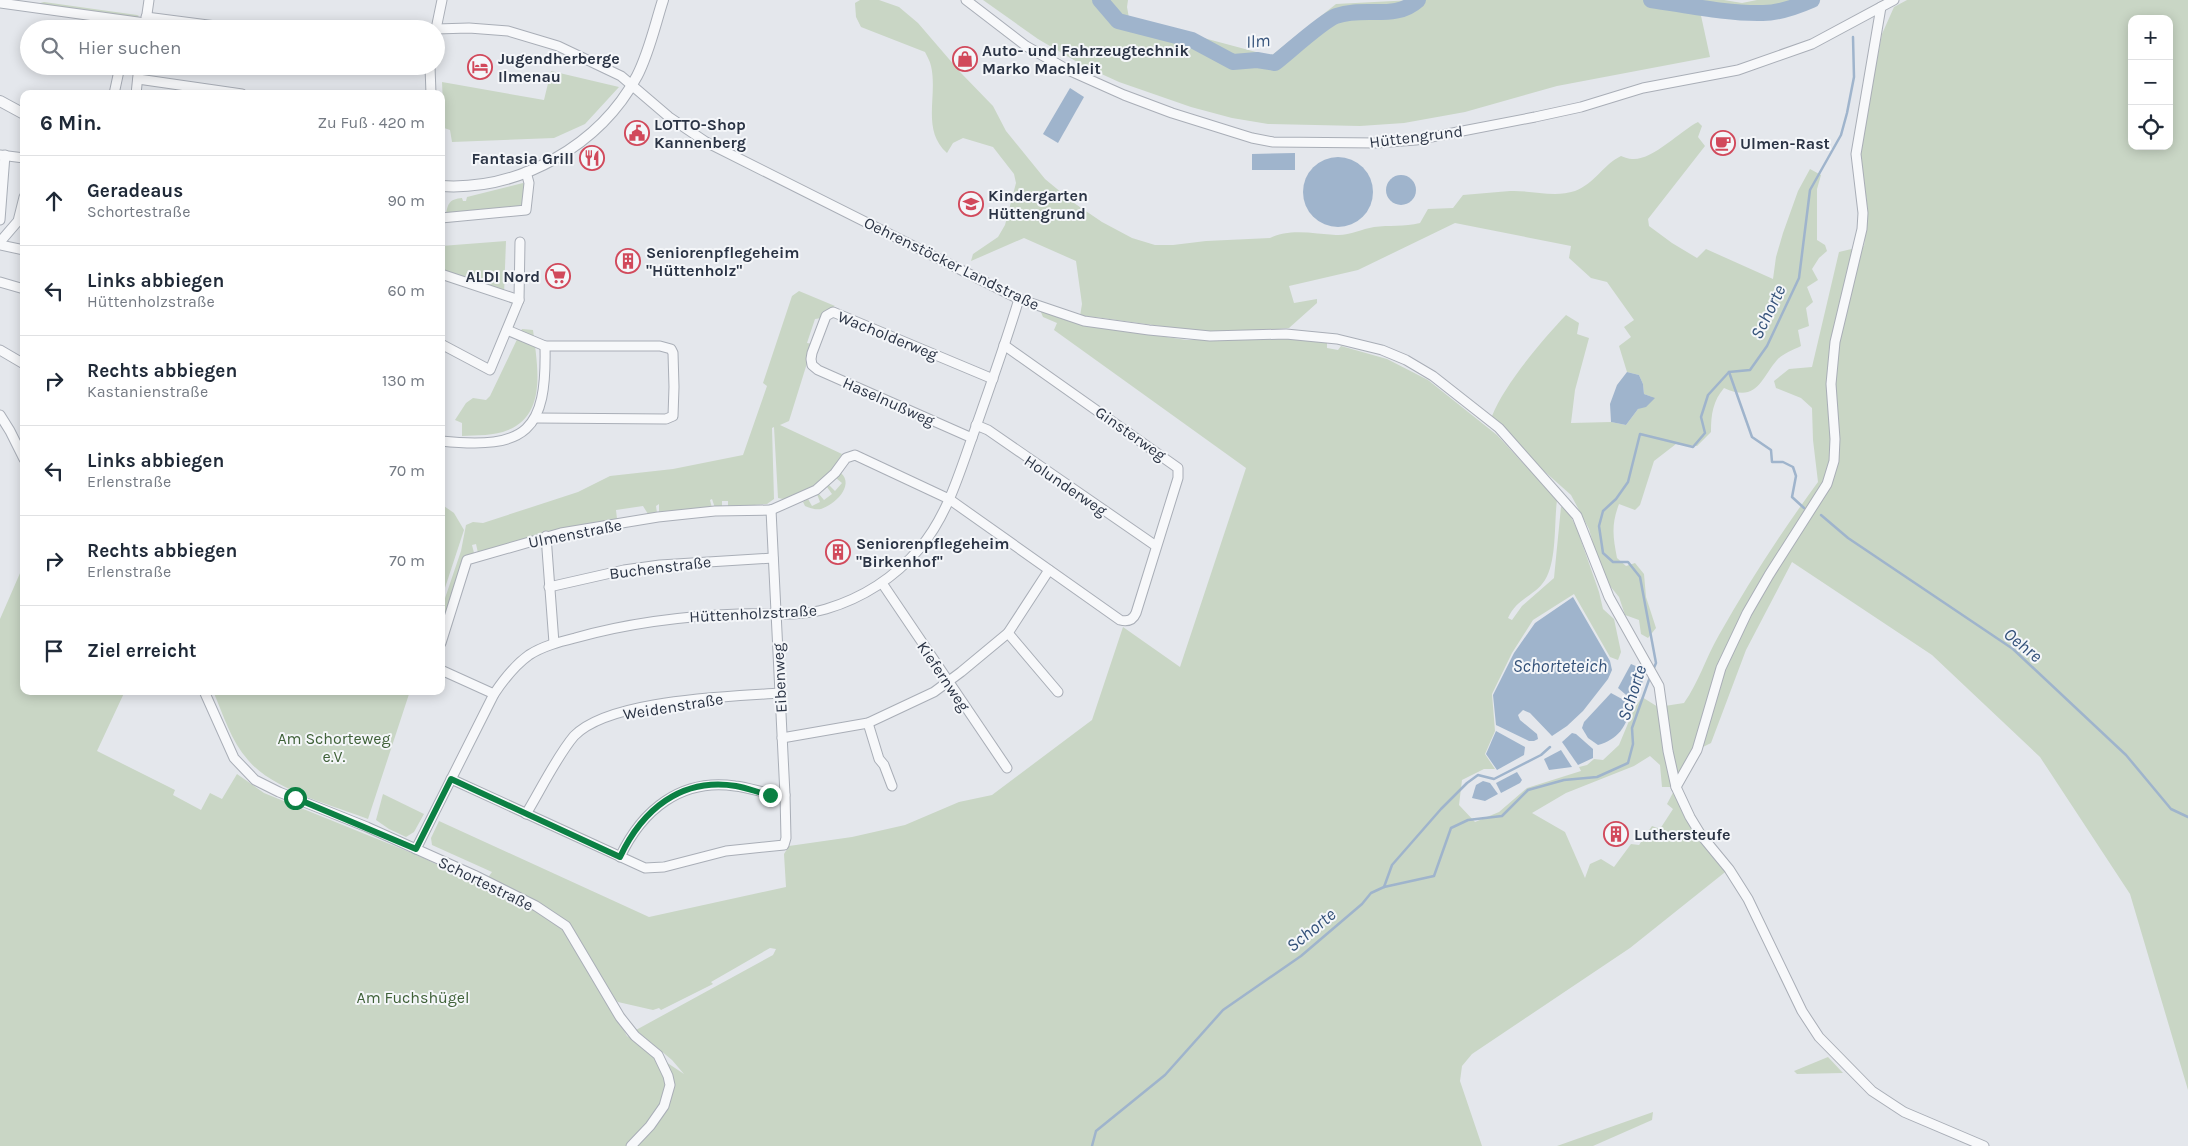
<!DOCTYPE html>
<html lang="de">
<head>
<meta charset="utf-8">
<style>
  body { margin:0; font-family:Karla,sans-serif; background:#f2f2f3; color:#1f2937 }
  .controls { position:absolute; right:15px; top:15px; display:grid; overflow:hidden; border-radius:10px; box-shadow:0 2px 12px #0003 }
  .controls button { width:45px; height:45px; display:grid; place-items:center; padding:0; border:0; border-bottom:1px solid #e0e1e3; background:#fff; color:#1f2937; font:25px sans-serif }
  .stop { position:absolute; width:15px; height:15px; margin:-11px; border:4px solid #0b8043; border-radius:50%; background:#fff }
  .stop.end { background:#0b8043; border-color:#fff; box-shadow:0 1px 5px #0008 }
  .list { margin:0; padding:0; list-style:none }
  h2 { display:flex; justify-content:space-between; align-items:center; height:65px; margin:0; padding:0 20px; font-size:21px }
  h2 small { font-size:16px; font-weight:400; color:#747a83 }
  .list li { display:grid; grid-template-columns:32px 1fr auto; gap:15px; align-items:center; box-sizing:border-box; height:90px; padding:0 20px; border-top:1px solid #e0e1e3 }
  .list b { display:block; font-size:19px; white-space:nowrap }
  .list p { margin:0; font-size:16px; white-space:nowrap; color:#747a83 }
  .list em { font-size:16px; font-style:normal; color:#747a83 }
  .icon { flex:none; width:28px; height:28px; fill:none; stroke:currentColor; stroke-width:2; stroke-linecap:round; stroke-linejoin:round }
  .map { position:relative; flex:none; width:2188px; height:1146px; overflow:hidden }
  .search { position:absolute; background:#fff; box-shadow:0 2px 12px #0003; left:20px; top:20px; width:425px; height:55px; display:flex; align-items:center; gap:12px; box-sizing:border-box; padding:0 18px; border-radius:28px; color:#747a83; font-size:19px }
  .panel { position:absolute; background:#fff; box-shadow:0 2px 12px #0003; left:20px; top:90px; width:425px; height:605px; border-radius:10px }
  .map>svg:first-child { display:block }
  .green { fill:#c9d6c5; fill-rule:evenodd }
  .water { fill:#9fb4cc }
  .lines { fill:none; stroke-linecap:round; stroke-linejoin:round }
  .stream { stroke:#9fb4cc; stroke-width:2.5 }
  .river { stroke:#9fb4cc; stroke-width:16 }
  .minor-casing { stroke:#a9aeb7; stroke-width:11 }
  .tertiary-casing { stroke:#a9aeb7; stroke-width:12 }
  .minor { stroke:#f7f8fa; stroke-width:9 }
  .tertiary { stroke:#f7f8fa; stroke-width:10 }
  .route { stroke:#0b8043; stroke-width:6 }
  .labels { text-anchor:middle; stroke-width:4; stroke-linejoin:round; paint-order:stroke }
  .poi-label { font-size:16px; font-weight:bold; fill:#2b3445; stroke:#f4f6f9; text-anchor:start }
  .street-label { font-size:16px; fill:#2b3445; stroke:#f4f6f9 }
  .park-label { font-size:16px; fill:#3f6138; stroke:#f4f6f9 }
  .water-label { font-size:18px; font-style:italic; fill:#34527a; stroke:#f4f6f9 }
</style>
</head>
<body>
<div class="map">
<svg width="2188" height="1146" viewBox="0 0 2188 1146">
  <rect width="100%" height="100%" fill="#e4e7ec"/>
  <!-- green -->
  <g class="green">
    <path d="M860 0H879L899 7 918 23 961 73 993 106 1006 131 1045 179 1074 203 1102 222 1132 238 1155 245H1173L1206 241 1270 238C1290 228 1315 234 1336 235 1349 236 1361 229 1374 227 1389 225 1404 227 1420 223L1428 209 1453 208 1463 195C1479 194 1494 192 1510 191 1531 190 1554 198 1575 191 1594 184 1604 164 1621 156 1624 157 1629 159 1632 159 1652 161 1680 131 1698 122L1702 126 1698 137 1705 146 1648 219 1649 226 1672 243 1697 258 1706 249 1773 279 1776 257 1783 233 1798 191 1810 169 1821 175 1817 189V240L1825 245 1827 251 1819 258 1812 269 1818 280 1807 287 1813 302 1806 308 1809 326 1798 330 1801 346C1793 350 1782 354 1777 360 1760 380 1757 403 1724 388 1713 401 1711 414 1711 432L1697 446 1676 444 1654 461 1640 505 1635 510 1619 504C1611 525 1613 537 1617 558L1626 566 1635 563 1644 574 1646 597 1656 628 1648 638 1641 634 1639 620 1625 615 1619 597 1610 586 1597 558 1589 529 1571 495 1535 463 1492 416C1504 385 1543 339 1566 315L1579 323 1577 334 1589 338 1575 390 1571 423 1611 422 1626 425 1638 409 1652 397 1644 394 1643 384 1639 375 1627 372 1619 346 1631 337 1624 327 1634 320 1607 282 1591 278 1569 258 1571 246 1455 223 1358 270 1289 286 1294 303 1317 299V303L1289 328 1235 333 1182 329 1095 317 1080 316 1082 304 1076 261 1024 238 971 261 973 254 998 237 1005 225 1016 183 1014 174 993 147 963 138 953 143 947 153C921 130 938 96 931 66 930 61 927 56 925 52L861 27 856 17 855 3Z"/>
    <path d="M983 0H1128L1127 7 1129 18 1271 56 1336 4 1413 0H1724L1742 3 1757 0H1821L1769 17 1700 11 1710 57 1557 86 1465 112 1404 123 1360 126 1268 124 1232 118 1191 107 1119 82 1084 66 1038 39Z"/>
    <path d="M1907 0H2188V1090L2130 894 2040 757 1932 655 1792 562 1746 650 1711 743 1697 750 1676 787 1690 817 1729 869 1630 948 1472 1054 1462 1066 1460 1081 1482 1146H0V619L24 564V691H125L97 751 175 790 173 795 201 810 210 793 222 799 237 774 264 793 424 858 481 887 492 872 432 845 431 838 439 821 649 917 786 887 784 854 789 846 852 837 905 825 959 802 992 795 1092 720 1123 627 1180 667 1246 468 1054 330 1057 323 1043 317 1040 310 1104 328 1187 340 1287 338 1327 342V348L1338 350 1341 346 1387 359 1428 380 1497 435 1557 500C1554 523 1557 561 1545 580 1535 596 1517 598 1508 618L1512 620 1522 606 1554 578 1561 507H1566L1577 529 1599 592 1603 609 1614 619 1621 652 1618 660 1610 657 1574 594 1533 620 1512 653 1492 694 1495 731 1485 754 1495 769H1484L1462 780 1459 805 1475 822 1499 812 1527 788 1581 771 1579 767 1587 765 1594 759 1603 760 1619 745 1634 709 1642 697 1658 707 1684 703C1699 682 1706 657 1719 635 1749 582 1782 531 1818 482L1813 440 1812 408 1801 398 1776 388 1774 381 1789 369 1812 367 1839 252 1864 246 1868 212 1860 149 1882 34 1894 7ZM2132 19H2169V146H2132ZM1650 756 1660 765 1662 787H1676L1667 804 1673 809 1660 829 1652 826 1639 845 1631 844 1614 867 1601 859 1590 864 1585 878 1565 832 1532 813 1566 793 1634 766ZM770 948 776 949 773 955 636 1030 672 1060 684 1074 627 1036 589 967 595 966C600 973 614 999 618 1002L653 1010 659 1008 661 1010 713 984 711 982Z"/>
    <path d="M44 2 137 15 139 16 135 19 33 5Z"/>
    <path d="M551 71 619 87 585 124 554 138 452 142 450 130 444 128 442 82 544 100Z"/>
    <path d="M523 183 526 184 522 207 446 214C448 203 450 199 462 198L463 201H466L467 197Z"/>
    <path d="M506 241 504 294 441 273V246Z"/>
    <path d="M799 291 835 306 826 311 822 318 815 319 807 343 813 344 789 421 780 425 842 454C832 473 802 505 778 498L774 427 772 428 774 499 767 504 728 507V501H722V508H715L712 499 710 500 712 508 659 513V504L656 506 657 513 648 514 643 506 616 510 617 519 544 534 478 553 476 544 472 545 474 553 441 631V610L461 551 466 525 473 522 483 523 578 492 610 476 673 469 743 455 767 386 763 383 792 296Z"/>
    <path d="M522 329 533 330C537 364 548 414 508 430 495 436 476 435 462 436V423L455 420 466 403 473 398 486 400 490 396Z"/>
    <path d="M841 473C855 486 834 505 821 509 815 510 810 508 805 506L803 502 808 499 812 506 820 502 817 494 818 493 824 500 832 494 827 487 829 485 835 491 842 483 836 478Z"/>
    <path d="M441 504 454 513 464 530 441 600Z"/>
    <path d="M213 691H410L368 819C331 805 273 790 248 760 231 741 223 714 213 691Z"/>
    <path d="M383 794 424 814 414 832 406 837 389 829 376 820Z"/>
    <path d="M1828 1057 1843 1073 1797 1074 1794 1071Z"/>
    <path d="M1653 1112 1652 1120 1593 1146H1557Z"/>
  </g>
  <!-- water -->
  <g class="water">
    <path d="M1070 88 1084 97 1058 143 1043 134Z"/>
    <path d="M1295 153V170H1252V154Z"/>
    <circle cx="1338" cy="192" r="35"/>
    <circle cx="1401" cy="190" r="15"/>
    <path d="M1627 372 1639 375 1643 384 1644 394 1655 398 1646 407 1638 409 1626 425 1611 422 1610 404 1617 385Z"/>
    <path d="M1573 597 1610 661 1612 670 1608 679 1583 711 1567 726 1552 736 1530 713 1523 710 1518 715 1520 720 1537 734 1538 739 1534 741H1529L1496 725 1493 695 1514 653 1535 623Z"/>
    <path d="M1631 664 1645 670 1642 684 1632 700 1618 688Z"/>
    <path d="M1611 693 1622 699 1630 706C1628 726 1617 740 1598 745L1588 738 1582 728 1584 722Z"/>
    <path d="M1496 731 1525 747 1524 755 1497 770 1486 754Z"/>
    <path d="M1572 733 1576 734 1593 749V758L1578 765 1562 742Z"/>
    <path d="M1561 750 1572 767 1549 770 1544 759Z"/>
    <path d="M1517 772 1522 780 1520 783 1501 793 1496 783Z"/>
    <path d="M1483 781 1490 783 1498 794 1485 801 1472 798 1476 785Z"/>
  </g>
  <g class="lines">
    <!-- stream -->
    <g class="stream">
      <path d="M1729 372 1752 437 1771 450 1772 462H1783L1793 467 1796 476 1792 497 1804 508"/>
      <path d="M1821 515 1848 538 2013 649 2126 755 2171 809 2188 817"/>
      <path d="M1653 670 1656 663 1640 577 1628 562H1613L1603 553 1599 526 1603 511 1616 499 1628 482 1640 434 1693 447 1705 433 1701 417 1708 395 1729 372 1750 370 1767 346 1799 278 1810 190 1841 135 1847 113 1854 77 1853 37"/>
      <path d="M1384 887 1392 865 1441 809 1467 783 1478 775 1494 779 1541 755 1550 747"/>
      <path d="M1092 1146 1096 1131 1165 1075 1223 1010 1301 956 1362 904 1371 893 1384 887 1434 876 1451 828 1468 820 1502 816 1528 790 1564 780 1597 777 1628 763 1633 744 1632 728 1650 677"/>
    </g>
    <!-- river -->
    <g class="river">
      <path d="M1100 0 1118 21 1192 40 1233 62 1257 60 1275 63C1288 53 1324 20 1336 16 1365 6 1395 21 1418 0"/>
      <path d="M1651 0C1686 5 1728 14 1763 13 1780 13 1796 7 1812 0"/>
    </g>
    <defs>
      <g id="minor">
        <path d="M966 0 1026 46 1068 70 1124 95 1172 113 1252 138 1273 142 1377 143 1416 140 1535 117 1581 107 1643 88 1738 70 1812 44 1894 0"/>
        <path d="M0 3 145 23"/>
        <path d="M146 17 239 29"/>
        <path d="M146 21 149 0"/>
        <path d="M436 29 469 28 508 31 558 46 621 76 669 117 706 142 1019 299 1084 321 1149 330 1210 336 1286 334 1337 339 1382 350 1406 360 1433 376 1480 413 1499 428 1577 516 1609 597 1659 686 1668 751 1676 787 1690 817 1701 835 1729 869 1748 899 1802 1011 1819 1037 1872 1091 1904 1112 1984 1146"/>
        <path d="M436 29 442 0"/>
        <path d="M430 66 431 94"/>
        <path d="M138 79 242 94"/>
        <path d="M114 94 120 66"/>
        <path d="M136 94 139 66"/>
        <path d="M0 155 24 158"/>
        <path d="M441 218 526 210 529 183 526 172"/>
        <path d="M0 220 5 155"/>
        <path d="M0 242 18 221 24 197"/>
        <path d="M0 245 24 250"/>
        <path d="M441 274 519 300"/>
        <path d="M0 282 24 289"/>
        <path d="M507 330 545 346H660L671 349 673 353 674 387 673 416 666 419 536 418"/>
        <path d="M441 344 490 370 519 300 520 242"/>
        <path d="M0 350 24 364"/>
        <path d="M0 415 10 431 24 459"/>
        <path d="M976 425 988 430 1156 546"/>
        <path d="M972 438 818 370 812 365 811 359 812 353 826 316 833 312 993 379"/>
        <path d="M441 441C527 450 547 431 545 346"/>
        <path d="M771 510 816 490 835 473 846 458 855 455 949 499 1120 620C1128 622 1133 620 1136 613L1178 478V468L1004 345"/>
        <path d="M546 536 554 643"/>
        <path d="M882 583 1007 768"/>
        <path d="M549 587 624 570 660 565 773 558"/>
        <path d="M1008 633 1058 692"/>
        <path d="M441 643 467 560 561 533 658 517 715 511 771 510"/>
        <path d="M441 670 494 694"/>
        <path d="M204 691 234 758 255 780 279 792 367 827 474 875 536 906 566 926 620 1017 635 1036 658 1055 668 1076 670 1085 664 1106 650 1126 631 1146"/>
        <path d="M868 723 879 759 884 765 892 786"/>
        <path d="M782 738 868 723 934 692 961 672 1008 633 1049 570"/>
        <path d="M451 779 645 868 664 867 726 851 784 845 786 838 785 795 771 510"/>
        <path d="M1676 787 1697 750 1721 668 1747 613 1769 575 1827 484 1834 461 1835 439 1831 384 1835 342 1862 229 1863 213 1856 154 1881 7"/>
        <path d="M526 814C540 791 557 756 574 736 610 699 729 697 780 693"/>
        <path d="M416 849 494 694C504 679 515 665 529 655 543 646 559 642 575 638 628 623 684 616 739 614 768 613 798 617 826 609 863 598 895 577 920 548 947 516 959 474 973 435 989 390 1005 345 1019 299"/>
        <path d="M620 857C642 810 681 778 735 786 753 788 767 795 785 795"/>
      </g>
      <g id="tertiary">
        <path d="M0 101 24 114"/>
        <path d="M441 186C520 191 600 145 637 76 649 53 655 25 663 0"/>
      </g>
    </defs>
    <!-- minor casing -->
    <use href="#minor" class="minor-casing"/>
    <!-- tertiary casing -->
    <use href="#tertiary" class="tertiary-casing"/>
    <!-- minor -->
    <use href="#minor" class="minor"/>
    <!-- tertiary -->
    <use href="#tertiary" class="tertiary"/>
  </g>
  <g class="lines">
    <!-- route -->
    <path class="route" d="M295 798 416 849 451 779 620 857C642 810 681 777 736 786 748 788 759 793 770 795"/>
  </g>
  <!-- icons -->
  <defs>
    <symbol id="shop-ring" viewBox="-11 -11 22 22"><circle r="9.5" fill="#f4f6f9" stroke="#d1495b" stroke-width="1.5"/><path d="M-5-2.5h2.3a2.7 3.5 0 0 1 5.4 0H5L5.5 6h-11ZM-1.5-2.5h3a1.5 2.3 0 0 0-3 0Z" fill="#d1495b"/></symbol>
    <symbol id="hotel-ring" viewBox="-11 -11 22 22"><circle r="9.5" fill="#f4f6f9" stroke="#d1495b" stroke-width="1.5"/><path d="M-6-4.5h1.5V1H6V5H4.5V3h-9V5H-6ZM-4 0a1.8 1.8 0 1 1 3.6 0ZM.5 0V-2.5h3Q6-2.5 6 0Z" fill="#d1495b"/></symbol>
    <symbol id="civic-ring" viewBox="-11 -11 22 22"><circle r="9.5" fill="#f4f6f9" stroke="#d1495b" stroke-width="1.5"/><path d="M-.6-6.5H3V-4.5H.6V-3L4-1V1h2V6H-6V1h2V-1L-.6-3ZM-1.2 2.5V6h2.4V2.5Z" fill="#d1495b"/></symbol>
    <symbol id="cafe-ring" viewBox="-11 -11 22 22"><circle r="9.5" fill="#f4f6f9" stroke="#d1495b" stroke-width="1.5"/><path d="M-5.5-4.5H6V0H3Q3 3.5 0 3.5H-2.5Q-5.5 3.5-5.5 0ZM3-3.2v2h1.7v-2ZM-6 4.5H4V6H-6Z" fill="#d1495b"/></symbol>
    <symbol id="restaurant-ring" viewBox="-11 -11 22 22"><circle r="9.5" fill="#f4f6f9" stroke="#d1495b" stroke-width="1.5"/><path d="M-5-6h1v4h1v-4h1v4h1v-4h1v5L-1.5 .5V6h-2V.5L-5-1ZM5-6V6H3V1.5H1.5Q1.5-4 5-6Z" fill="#d1495b"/></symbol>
    <symbol id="school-ring" viewBox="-11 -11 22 22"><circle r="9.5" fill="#f4f6f9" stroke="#d1495b" stroke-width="1.5"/><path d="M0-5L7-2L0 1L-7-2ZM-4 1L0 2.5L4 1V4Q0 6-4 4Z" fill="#d1495b"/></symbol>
    <symbol id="building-ring" viewBox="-11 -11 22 22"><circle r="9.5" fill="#f4f6f9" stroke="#d1495b" stroke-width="1.5"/><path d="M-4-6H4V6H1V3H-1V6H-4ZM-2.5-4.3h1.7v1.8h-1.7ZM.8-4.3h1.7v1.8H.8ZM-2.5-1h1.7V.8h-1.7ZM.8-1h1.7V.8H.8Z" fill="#d1495b"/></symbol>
    <symbol id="supermarket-ring" viewBox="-11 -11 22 22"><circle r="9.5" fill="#f4f6f9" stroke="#d1495b" stroke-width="1.5"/><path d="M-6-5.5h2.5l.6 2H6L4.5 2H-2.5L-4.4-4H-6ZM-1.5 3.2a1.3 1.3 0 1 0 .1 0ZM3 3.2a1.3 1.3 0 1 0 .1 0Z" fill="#d1495b"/></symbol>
  </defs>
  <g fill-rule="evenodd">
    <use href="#shop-ring" x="951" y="45" width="28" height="28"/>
    <use href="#hotel-ring" x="466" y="53" width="28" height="28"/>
    <use href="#civic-ring" x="623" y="119" width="28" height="28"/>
    <use href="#cafe-ring" x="1709" y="129" width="28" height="28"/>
    <use href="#restaurant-ring" x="578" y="144" width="28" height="28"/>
    <use href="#school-ring" x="957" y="190" width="28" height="28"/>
    <use href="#building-ring" x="614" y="247" width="28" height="28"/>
    <use href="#supermarket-ring" x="544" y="262" width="28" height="28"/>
    <use href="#building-ring" x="824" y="538" width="28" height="28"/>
    <use href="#building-ring" x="1602" y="820" width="28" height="28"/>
  </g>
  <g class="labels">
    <!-- poi labels -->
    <g class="poi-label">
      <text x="982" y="56">Auto- und Fahrzeugtechnik<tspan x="982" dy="18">Marko Machleit</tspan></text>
      <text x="498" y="64">Jugendherberge<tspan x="498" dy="18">Ilmenau</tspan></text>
      <text x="654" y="130">LOTTO-Shop<tspan x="654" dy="18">Kannenberg</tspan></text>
      <text x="1740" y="149">Ulmen-Rast</text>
      <text x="574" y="164" text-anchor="end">Fantasia Grill</text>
      <text x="988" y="201">Kindergarten<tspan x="988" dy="18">Hüttengrund</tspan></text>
      <text x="646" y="258">Seniorenpflegeheim<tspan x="646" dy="18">"Hüttenholz"</tspan></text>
      <text x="540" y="282" text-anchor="end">ALDI Nord</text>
      <text x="856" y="549">Seniorenpflegeheim<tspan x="856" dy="18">"Birkenhof"</tspan></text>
      <text x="1634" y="840">Luthersteufe</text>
    </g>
    <!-- street labels -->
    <g class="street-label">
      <text transform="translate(1416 136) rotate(-7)" y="6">Hüttengrund</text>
      <text transform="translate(952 263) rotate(26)" y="6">Oehrenstöcker Landstraße</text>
      <text transform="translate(888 335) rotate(22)" y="6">Wacholderweg</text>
      <text transform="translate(889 401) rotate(24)" y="6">Haselnußweg</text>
      <text transform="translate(1131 433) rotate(35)" y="6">Ginsterweg</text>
      <text transform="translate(1066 485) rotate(34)" y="6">Holunderweg</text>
      <text transform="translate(575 533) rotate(-11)" y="6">Ulmenstraße</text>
      <text transform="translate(660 567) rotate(-7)" y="6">Buchenstraße</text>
      <text transform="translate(753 613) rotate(-3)" y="6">Hüttenholzstraße</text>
      <text transform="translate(944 676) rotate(56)" y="6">Kiefernweg</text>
      <text transform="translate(779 678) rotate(-93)" y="6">Eibenweg</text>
      <text transform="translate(673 706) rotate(-9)" y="6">Weidenstraße</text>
      <text transform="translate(486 883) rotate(26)" y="6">Schortestraße</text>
    </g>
    <!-- park labels -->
    <g class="park-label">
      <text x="334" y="744">Am Schorteweg<tspan x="334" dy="18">e.V.</tspan></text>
      <text x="413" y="1003">Am Fuchshügel</text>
    </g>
    <!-- water labels -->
    <g class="water-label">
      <text transform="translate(1258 41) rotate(-5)" y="6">Ilm</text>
      <text transform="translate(1768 312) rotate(-64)" y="6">Schorte</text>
      <text transform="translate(2023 645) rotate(39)" y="6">Oehre</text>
      <text x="1560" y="672">Schorteteich</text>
      <text transform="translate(1632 693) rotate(-72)" y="6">Schorte</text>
      <text transform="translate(1311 930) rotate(-39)" y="6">Schorte</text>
    </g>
  </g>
</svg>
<div class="controls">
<button>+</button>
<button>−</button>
<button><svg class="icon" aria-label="locate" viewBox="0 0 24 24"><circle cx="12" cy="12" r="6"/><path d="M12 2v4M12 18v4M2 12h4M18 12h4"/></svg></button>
</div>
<div class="stop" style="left:295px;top:798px"></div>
<div class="stop end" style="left:770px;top:795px"></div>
<div class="search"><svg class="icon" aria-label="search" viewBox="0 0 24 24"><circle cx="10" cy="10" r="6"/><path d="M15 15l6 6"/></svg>Hier suchen</div>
<section class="panel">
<h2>6 Min.<small>Zu Fuß · 420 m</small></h2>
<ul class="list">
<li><svg class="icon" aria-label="ahead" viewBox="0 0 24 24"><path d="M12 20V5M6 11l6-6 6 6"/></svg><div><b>Geradeaus</b><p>Schortestraße</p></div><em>90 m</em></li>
<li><svg class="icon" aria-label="left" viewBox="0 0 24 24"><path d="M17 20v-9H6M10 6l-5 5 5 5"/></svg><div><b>Links abbiegen</b><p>Hüttenholzstraße</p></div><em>60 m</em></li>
<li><svg class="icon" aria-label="right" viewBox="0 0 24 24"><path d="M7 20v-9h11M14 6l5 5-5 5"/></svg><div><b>Rechts abbiegen</b><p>Kastanienstraße</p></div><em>130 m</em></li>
<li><svg class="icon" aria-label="left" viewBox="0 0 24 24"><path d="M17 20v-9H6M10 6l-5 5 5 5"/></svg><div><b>Links abbiegen</b><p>Erlenstraße</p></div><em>70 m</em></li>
<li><svg class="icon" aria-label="right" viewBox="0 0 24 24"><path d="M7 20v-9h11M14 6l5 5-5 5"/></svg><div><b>Rechts abbiegen</b><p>Erlenstraße</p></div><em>70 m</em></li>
<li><svg class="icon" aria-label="arrive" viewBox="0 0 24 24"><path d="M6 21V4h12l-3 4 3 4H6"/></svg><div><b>Ziel erreicht</b></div></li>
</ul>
</section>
</div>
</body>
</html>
